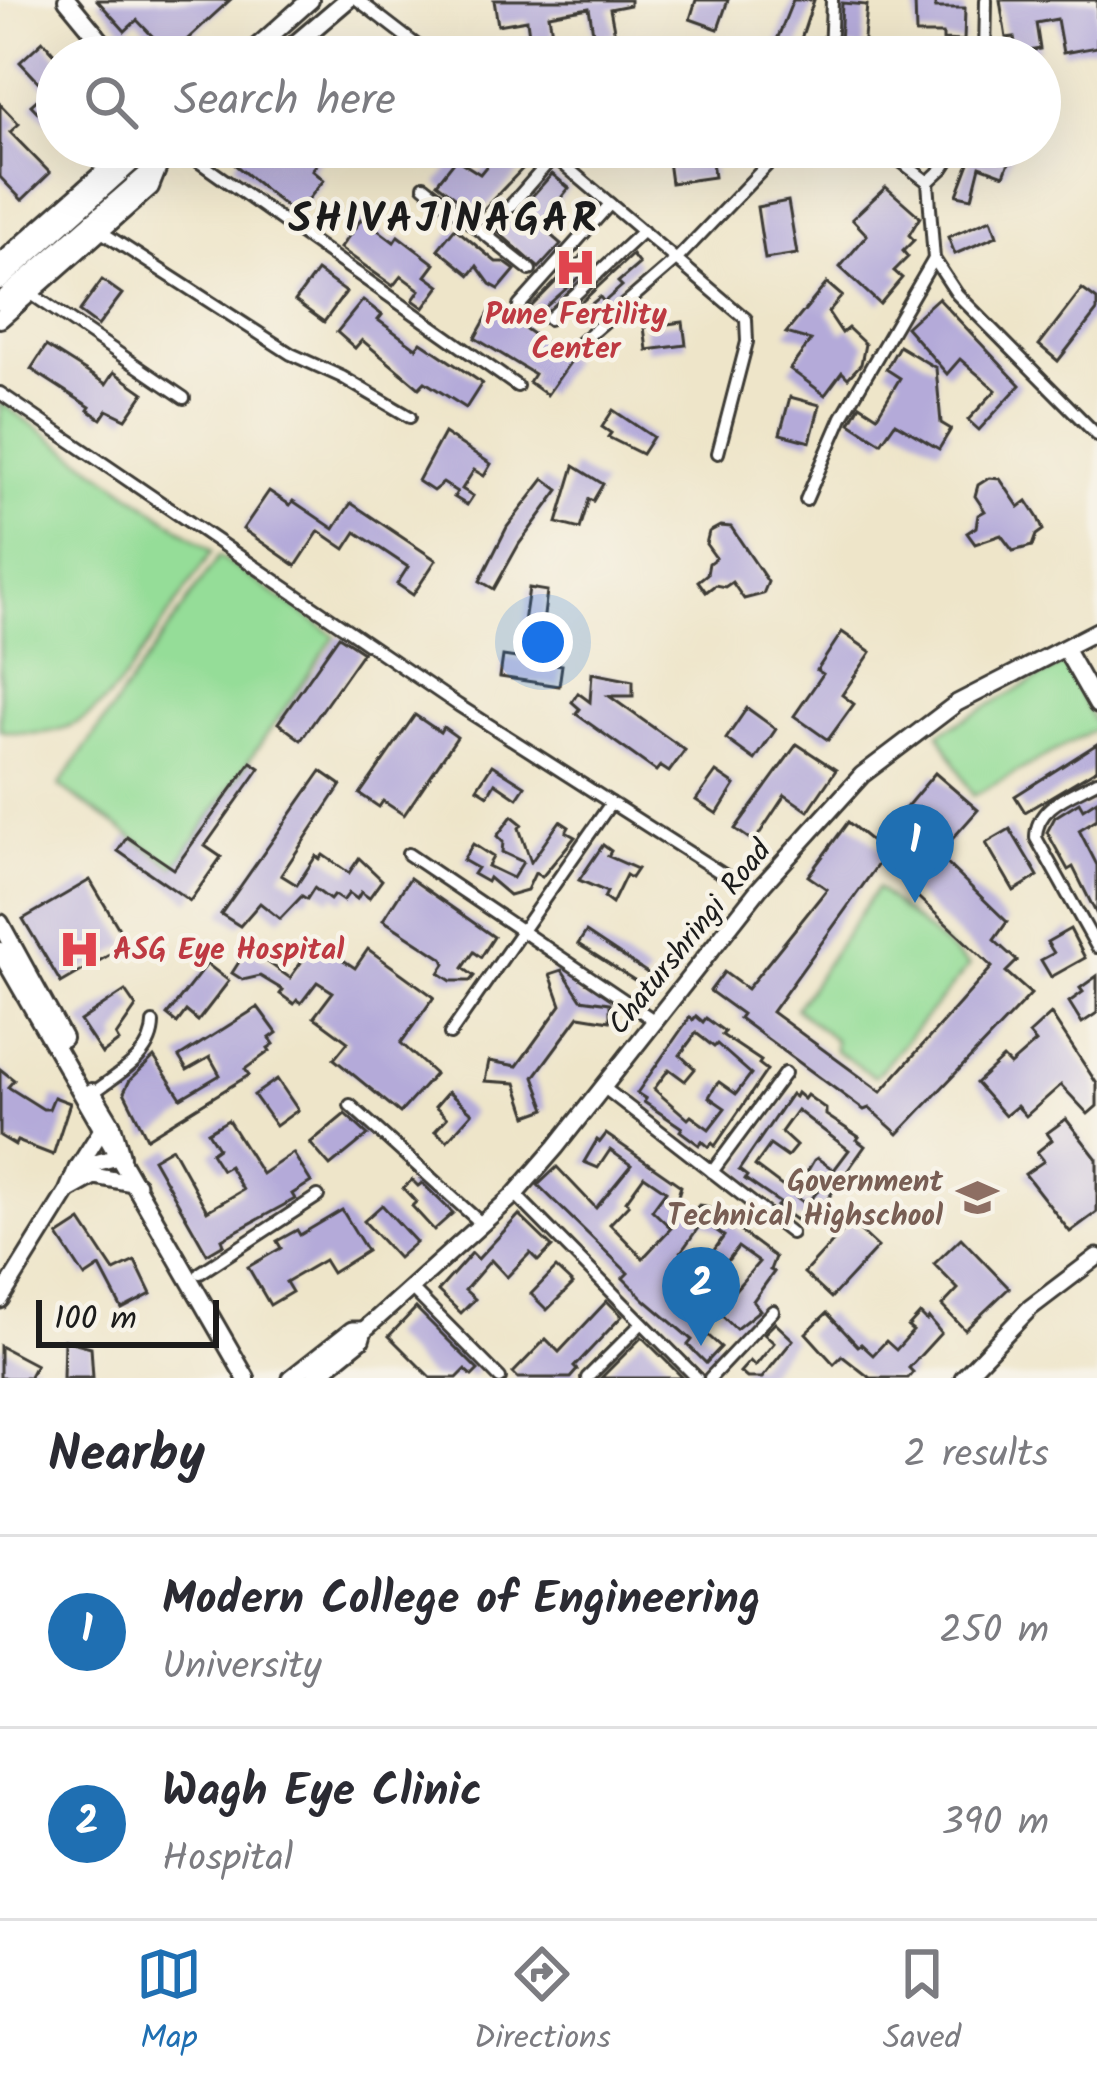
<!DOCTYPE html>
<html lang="en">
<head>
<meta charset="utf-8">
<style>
  body { margin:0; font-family:Kalam,sans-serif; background:#f2f2f3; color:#2b2b33 }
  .scale { position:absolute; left:36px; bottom:30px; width:183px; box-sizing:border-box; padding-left:12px; border:6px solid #1c1c1c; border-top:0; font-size:33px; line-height:42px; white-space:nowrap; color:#1c1c1c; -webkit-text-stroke:9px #f7f3e8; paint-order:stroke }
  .you { position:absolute; left:543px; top:642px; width:42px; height:42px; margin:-30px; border:9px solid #fff; border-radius:50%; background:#1a73e8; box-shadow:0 0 0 18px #1a73e833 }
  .badge { display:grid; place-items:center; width:78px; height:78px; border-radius:50%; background:#1f6fb2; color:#fff; font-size:39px; font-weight:700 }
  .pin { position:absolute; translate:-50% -99px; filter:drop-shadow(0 3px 6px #0008) }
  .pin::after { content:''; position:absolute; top:63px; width:42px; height:36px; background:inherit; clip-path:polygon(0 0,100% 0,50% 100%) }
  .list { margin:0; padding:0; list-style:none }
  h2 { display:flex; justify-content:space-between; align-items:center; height:156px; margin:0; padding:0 48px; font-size:51px }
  h2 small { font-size:39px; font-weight:400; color:#7c7c81 }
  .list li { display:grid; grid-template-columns:78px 1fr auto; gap:36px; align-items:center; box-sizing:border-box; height:192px; padding:0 48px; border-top:3px solid #e1e1e2 }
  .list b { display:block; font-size:45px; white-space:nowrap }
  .list p { margin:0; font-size:39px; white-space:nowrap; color:#7c7c81 }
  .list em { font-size:39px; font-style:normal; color:#7c7c81 }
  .icon { flex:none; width:66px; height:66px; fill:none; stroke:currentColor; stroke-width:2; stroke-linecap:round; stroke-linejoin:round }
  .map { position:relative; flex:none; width:1097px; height:1378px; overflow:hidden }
  .search { position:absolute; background:#fff; box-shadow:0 12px 48px #0002; left:36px; right:36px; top:36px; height:132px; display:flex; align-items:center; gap:30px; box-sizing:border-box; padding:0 42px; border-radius:66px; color:#7c7c81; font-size:45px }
  .sheet { height:540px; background:#fff }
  nav { display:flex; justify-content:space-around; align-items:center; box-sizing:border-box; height:168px; border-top:3px solid #e1e1e2; background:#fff; font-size:33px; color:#7c7c81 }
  nav a { display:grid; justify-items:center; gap:6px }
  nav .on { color:#1f6fb2 }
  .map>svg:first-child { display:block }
  .green { fill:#95dd98; stroke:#587c5a; stroke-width:3 }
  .building { fill:#b4aad9; fill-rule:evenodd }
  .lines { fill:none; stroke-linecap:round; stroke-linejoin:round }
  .street-casing { stroke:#3c3a36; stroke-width:16 }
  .secondary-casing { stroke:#3c3a36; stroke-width:21 }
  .primary-casing { stroke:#3c3a36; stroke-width:22 }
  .street { stroke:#fff; stroke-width:10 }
  .secondary { stroke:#fff; stroke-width:15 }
  .primary { stroke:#fff; stroke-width:16 }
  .labels { text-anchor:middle; stroke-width:9; stroke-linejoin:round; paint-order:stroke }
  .health-label { font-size:30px; font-weight:bold; fill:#be3a42; stroke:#f7f3e8 }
  .street-label { font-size:30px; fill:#1c1c1c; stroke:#f7f3e8 }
  .education-label { font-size:30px; font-weight:bold; fill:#785e54; stroke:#f7f3e8; text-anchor:end }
  .district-label { font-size:42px; font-weight:bold; letter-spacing:3px; fill:#1c1c1c; stroke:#f7f3e8 }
</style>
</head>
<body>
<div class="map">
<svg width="1097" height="1378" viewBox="0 0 1097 1378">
  <rect width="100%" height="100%" fill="#f7f3e8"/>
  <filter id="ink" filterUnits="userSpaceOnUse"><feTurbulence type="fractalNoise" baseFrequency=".00833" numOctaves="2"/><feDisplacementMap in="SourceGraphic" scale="24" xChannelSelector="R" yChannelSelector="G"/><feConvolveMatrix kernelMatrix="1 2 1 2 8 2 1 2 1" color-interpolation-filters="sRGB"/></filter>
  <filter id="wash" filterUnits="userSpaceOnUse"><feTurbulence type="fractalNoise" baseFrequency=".004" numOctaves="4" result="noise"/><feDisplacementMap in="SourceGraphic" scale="48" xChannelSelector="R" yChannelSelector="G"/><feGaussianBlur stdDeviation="2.7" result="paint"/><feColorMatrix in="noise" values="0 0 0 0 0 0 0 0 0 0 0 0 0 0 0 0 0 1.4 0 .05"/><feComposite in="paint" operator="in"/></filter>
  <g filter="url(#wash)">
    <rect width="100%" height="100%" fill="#eee5c9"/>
    <!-- green -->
    <g class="green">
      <path d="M0 402 212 551C193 579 174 608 154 636 114 696 82 748 0 730Z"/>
      <path d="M219 556 335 636 175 867 59 786Z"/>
      <path d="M1064 664 1097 728 973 796 939 733Z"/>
      <path d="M877 888 969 966 875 1077 835 1050V1040L796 1009Z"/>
    </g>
    <g id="blocks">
      <!-- building -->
      <g class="building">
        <path d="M97 0H230L168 57H149L143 51 156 40 137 20 125 31Z"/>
        <path d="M494 0H630V5L610 9 615 35 594 39 589 8 549 15 554 45 531 49 527 20 498 25Z"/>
        <path d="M696 0H728L718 29 690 19Z"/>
        <path d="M793 0H814L795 57H770Z"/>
        <path d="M915 0H935V8H965L964 41 943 40V34H916Z"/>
        <path d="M1000 0H1097V47L1063 53 1057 19 1036 23 1040 49 1017 53 1014 37 1006 38Z"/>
        <path d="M842 3 867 5 863 49 840 46Z"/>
        <path d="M43 41 57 57V115L48 123 31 105 47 91 20 62Z"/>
        <path d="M0 104 19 124 10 132 50 173 22 200 0 177Z"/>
        <path d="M248 147H331L312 170 324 180 296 215 234 164Z"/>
        <path d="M502 147H510L529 162 478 215 437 183 456 159 480 174Z"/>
        <path d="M975 147H1015L1004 175 980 166 972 198 957 195Z"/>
        <path d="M711 154 714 177 671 183 668 161Z"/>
        <path d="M552 174 569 188 539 225 561 244 539 268 499 233Z"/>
        <path d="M886 187 920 217 909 235 914 240 903 251 908 257 894 271 902 278 880 304 840 267 867 235 852 219Z"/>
        <path d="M788 201 797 254 765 259 757 207Z"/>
        <path d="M362 218 394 242 398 236 435 264 426 276 440 286 424 308 413 300 420 290 401 276 393 286 340 248Z"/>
        <path d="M991 219 997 236 955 254 948 237Z"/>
        <path d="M455 228 496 262H504L515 270 499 289 490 284 477 266 470 275 438 249Z"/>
        <path d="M583 254 593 265 523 327 571 361 547 395 529 382 534 374 475 338 494 304 511 316 523 315Z"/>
        <path d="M632 255 639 264 618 282 622 286 604 302 600 297 573 319 569 314Z"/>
        <path d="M317 271 346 292 324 322 295 301Z"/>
        <path d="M102 280 122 294 98 326 79 312Z"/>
        <path d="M827 283 842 296 828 312 842 333 848 328 865 344 861 364 848 378 842 372 825 395 790 369 811 340 786 333Z"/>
        <path d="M1082 289 1097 300V311L1058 361 1039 345Z"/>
        <path d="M938 298 1020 385 979 430 968 420 996 390 960 359 947 374 906 327Z"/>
        <path d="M363 300 382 315 378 320 416 348 421 342 482 383 466 408 425 382 419 388 362 340 355 348 337 332Z"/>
        <path d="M683 322 686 345 647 350 644 327Z"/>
        <path d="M46 346 106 384 114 372 144 393 126 419 107 410 101 419 88 410 90 407 31 369Z"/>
        <path d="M899 346 936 368 941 423 951 429 939 449 895 423 881 443 850 423 860 405 877 416 900 378 886 369Z"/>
        <path d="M790 397 820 405 810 442 780 434Z"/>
        <path d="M613 410 653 437 642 454 608 437 611 433 602 427Z"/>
        <path d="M444 433 491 464 484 476 474 470 462 489 473 496 467 505 454 497 457 492 443 483 433 491 418 481Z"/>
        <path d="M574 466 603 484 593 501 589 499 580 529 557 523Z"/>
        <path d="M989 478 1000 479 1019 507 1027 501 1038 518 1043 530 1036 535 1032 546 1013 551 1001 535 975 544 967 533 976 527 978 515 985 511 975 496 978 485Z"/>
        <path d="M544 479 559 490 519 544 494 589 480 581 507 527Z"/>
        <path d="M269 491 290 505 293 501 334 529 351 503 436 560 413 595 397 584 408 567 356 532 345 549 319 531 296 566 243 529Z"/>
        <path d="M720 526 731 527 768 582 763 594 744 599 732 582 725 587 715 585 706 592 698 581 707 574 709 563 716 558 706 544 709 532Z"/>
        <path d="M529 588 547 591 542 632 523 629Z"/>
        <path d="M842 632 871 652 842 695 854 704 828 740 794 716 823 674 817 670Z"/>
        <path d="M339 636 363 652 301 740 278 723Z"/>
        <path d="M503 656 562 665 559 686 500 677Z"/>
        <path d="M592 673 633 681V696H609L685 750 669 772 660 766 656 771 576 714 580 709 572 702 578 693 590 702Z"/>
        <path d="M747 708 776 729 755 760 726 739Z"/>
        <path d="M415 715 440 732 443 727 457 737 404 815 383 801 379 807 360 794Z"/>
        <path d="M797 744 836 770 808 811 785 795 754 842 735 829Z"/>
        <path d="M1097 744V769L1025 812 1015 796Z"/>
        <path d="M251 762 260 768 205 846 221 857 190 901 118 851 127 837 174 869Z"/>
        <path d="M492 765 525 786 517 798 495 783 488 795 477 788Z"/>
        <path d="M321 771 341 785 281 875 297 885 316 856 320 859 323 855 349 873 359 858 382 880 369 898 361 892 357 899 349 893 343 901 334 895 330 900 314 888 307 899 302 896 280 919 260 903 240 926 221 914Z"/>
        <path d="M716 772 735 785 717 814 696 800Z"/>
        <path d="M935 773 978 810 938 855 1007 922 994 940 1017 961 1006 972 1031 994 898 1134 869 1108 864 1110 739 1018 742 1014 710 991 724 972 747 989 827 889 808 876 848 822 886 853 772 1012 881 1092 992 967 902 882 937 840 903 811Z"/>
        <path d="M1097 800V819L1079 830 1097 865V915L1073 867 1068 870 1047 832 1055 817 1079 802 1083 809Z"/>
        <path d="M512 816 522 824 519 828 531 862 560 821 569 827 566 832 575 837 542 877 535 873 527 890 509 895 489 878 487 882 473 874 477 868 463 860 473 844 493 857 488 866 513 878 523 862 502 852 503 842 497 836Z"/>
        <path d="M1010 829 1038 876 1014 891 986 843Z"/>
        <path d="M603 845 611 851 608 856 637 869 631 878 626 875 612 904 604 898 607 892 579 880Z"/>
        <path d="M410 878 494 937 481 957 474 952 463 968 474 976 470 981H451L439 973 445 964 443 959 383 920Z"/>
        <path d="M90 880 128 944 61 983 23 919Z"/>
        <path d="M1070 929 1085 958 1051 977 1041 960 1054 953 1047 942Z"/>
        <path d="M586 932 649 974 642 985 578 944Z"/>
        <path d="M321 945 355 968 368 949 434 997 401 1043 435 1074 400 1113 334 1059 348 1042 314 1017 333 992 317 982 301 1003 297 1000 294 1004 280 994 283 990 260 976 243 980 232 973 248 948 290 978 310 950 315 954Z"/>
        <path d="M207 964 229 981 198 1021 186 1011 177 1023 167 1015Z"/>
        <path d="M562 970 581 999 610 1003V1021L579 1016 534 1077 546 1109 527 1116 516 1083 485 1081 489 1061 517 1066 561 1005 550 974Z"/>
        <path d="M1097 976V1013L1082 1023 1069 1002 1083 992 1080 988Z"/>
        <path d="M125 991 136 1007 116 1036 119 1041 102 1054 80 1021Z"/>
        <path d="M258 1007 277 1033 270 1038 274 1044 268 1048 270 1051 245 1069 249 1075 147 1138 124 1092 130 1080 154 1057 181 1098 220 1075 210 1057 187 1070 179 1057Z"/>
        <path d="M1051 1014 1097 1084V1106L1088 1114 1061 1085 1026 1116 1017 1106 1005 1116 976 1083 1003 1058 1010 1065 1036 1042 1029 1034Z"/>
        <path d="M696 1016 703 1022 706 1018 725 1032 722 1035 761 1061 759 1064 767 1070 715 1146 712 1143 709 1147 702 1141 699 1145 680 1131 682 1128 644 1102 646 1099 637 1093 690 1017 693 1020ZM696 1033 714 1047 717 1044 751 1074 736 1094 719 1082 716 1085 709 1097 725 1108 709 1129 691 1116 688 1119 654 1089 669 1069 685 1081 695 1069 680 1055Z"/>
        <path d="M0 1069 14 1080 8 1087 43 1109H49L54 1097 70 1103 53 1155 17 1141 15 1145 0 1136Z"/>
        <path d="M277 1079 298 1110 276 1126 254 1095Z"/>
        <path d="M448 1092 472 1113 447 1141 435 1131 447 1118 435 1107Z"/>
        <path d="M797 1093 804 1099 807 1095 826 1109V1115L859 1137 857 1140 865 1146 812 1221 809 1219 806 1222 799 1217 796 1220 777 1206 780 1203 745 1179 747 1176 739 1170 791 1094 795 1097ZM797 1110 849 1150 834 1170 817 1158 814 1160 807 1172 823 1184 807 1205 755 1166 770 1145 787 1157 796 1146 781 1132Z"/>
        <path d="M345 1114 368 1135 330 1166 310 1143Z"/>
        <path d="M1066 1119 1097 1159V1212L1070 1232 1025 1174 1044 1161 1037 1152 1052 1140 1047 1133Z"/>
        <path d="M228 1120 262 1174 293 1153 311 1182 292 1194 295 1199 222 1239 224 1244 207 1254 153 1159 172 1148 207 1211 243 1190 229 1166 222 1170 211 1153 218 1148 208 1132Z"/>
        <path d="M606 1134 681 1186 677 1199 694 1211 699 1205 706 1206 775 1257 770 1270 774 1272 753 1301 760 1310 736 1329 717 1311 759 1262 738 1247 726 1263 714 1256 712 1253 724 1236 703 1221 681 1252 702 1272 692 1283 711 1301 692 1321 721 1347 706 1363 688 1345 692 1340 646 1301 623 1278 628 1273 538 1185 557 1167 596 1208 631 1165 610 1150 598 1168 584 1162 597 1140 600 1142ZM644 1176 666 1191 652 1210 671 1228 643 1258 610 1224 629 1204 626 1201Z"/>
        <path d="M412 1180 418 1186 422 1183 453 1213 434 1230 412 1206 416 1202 403 1188Z"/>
        <path d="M382 1205 416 1242 398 1258 364 1221Z"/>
        <path d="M342 1210 367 1251 332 1273 324 1260 286 1282 292 1292 270 1305 248 1267 281 1248 277 1241 297 1230 300 1235Z"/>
        <path d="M519 1215 552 1247 538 1261 530 1253 507 1277 491 1260 465 1290 475 1299 461 1313 438 1291 472 1253 478 1259Z"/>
        <path d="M81 1221 114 1271 135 1261 151 1294 122 1309 100 1267 85 1277 58 1236Z"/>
        <path d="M851 1222 878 1247 831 1298 804 1273Z"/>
        <path d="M961 1238 1009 1288 965 1330 942 1306 958 1289 934 1264Z"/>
        <path d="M556 1268 573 1284 547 1310 531 1294Z"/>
        <path d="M607 1301 622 1316 574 1367 577 1370 570 1378H518L513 1373 546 1339 559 1352Z"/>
        <path d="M416 1308 478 1370 472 1376 465 1370 457 1378H431L389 1336Z"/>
        <path d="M827 1313 858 1346 861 1344 873 1355 886 1341 896 1350 913 1331 908 1327 920 1314 927 1321 929 1318 941 1333 909 1368 913 1372 908 1378H870L842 1356 834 1364 806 1333Z"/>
        <path d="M775 1323 793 1340 762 1378H747L740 1372 750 1361 755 1366 774 1343 764 1334Z"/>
        <path d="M642 1337 683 1378H601Z"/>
        <path d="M64 1340 91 1347 93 1378H63Z"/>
        <path d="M0 1346 36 1365 29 1378H0Z"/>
      </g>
    </g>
  </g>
  <g filter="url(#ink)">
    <use href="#blocks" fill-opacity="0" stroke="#3c3a36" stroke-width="3"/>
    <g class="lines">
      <defs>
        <g id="street">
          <path d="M358 0 432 57"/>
          <path d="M563 57C603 44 644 45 684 57"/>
          <path d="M830 57 832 0"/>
          <path d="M985 57 986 0"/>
          <path d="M178 147 517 386"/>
          <path d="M543 147 746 319 747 342 718 453"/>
          <path d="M882 147 928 182 934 259 957 294 1097 435"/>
          <path d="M928 182 944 167 957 147"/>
          <path d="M424 186 530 270"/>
          <path d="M100 231 291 354 342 377 410 417"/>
          <path d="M485 235 554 156"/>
          <path d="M30 293 184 398"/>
          <path d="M519 306 610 204"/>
          <path d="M549 319 643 231"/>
          <path d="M572 350 677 259 767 165 771 147"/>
          <path d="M0 393 458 705 732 880"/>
          <path d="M806 500 842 417 934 259"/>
          <path d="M1097 781C1072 795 1036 805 1036 838L1097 947"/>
          <path d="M408 854 655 1021"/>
          <path d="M450 1034 611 803"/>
          <path d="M603 1087 791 1233"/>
          <path d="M93 1093C117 1074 153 1057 153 1023"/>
          <path d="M350 1105 482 1224"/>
          <path d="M712 1172 785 1073"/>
          <path d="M515 1194 697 1378"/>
          <path d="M200 1273 318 1196"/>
          <path d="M412 1289 500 1378"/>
          <path d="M587 1378 642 1323"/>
          <path d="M710 1378 773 1311"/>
        </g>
        <g id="secondary">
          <path d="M1065 649 1097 705"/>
          <path d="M79 1166 101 1131 112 1125"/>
          <path d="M69 1190 94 1176 137 1184"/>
          <path d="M0 1300 67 1192 77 1168 121 1156"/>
          <path d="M291 1378 352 1330H364"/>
          <path d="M314 1378 361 1340 364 1330 515 1194 556 1147 759 889 862 775 957 703 1097 631"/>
          <path d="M963 1378 1030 1308 1097 1257"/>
        </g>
        <g id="primary">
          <path d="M67 0 114 57"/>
          <path d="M246 57 310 0"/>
          <path d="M280 57 347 0"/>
          <path d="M0 264 121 157"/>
          <path d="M0 281 149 147"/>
          <path d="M0 302 178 147"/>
          <path d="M0 319 150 187 158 167"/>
          <path d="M0 923 63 1038"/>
          <path d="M0 951 246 1378"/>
          <path d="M92 1092 112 1125 121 1156"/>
        </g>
      </defs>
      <!-- street casing -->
      <use href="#street" class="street-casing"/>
      <!-- secondary casing -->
      <use href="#secondary" class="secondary-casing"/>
      <!-- primary casing -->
      <use href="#primary" class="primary-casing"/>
      <!-- street -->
      <use href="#street" class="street"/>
      <!-- secondary -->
      <use href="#secondary" class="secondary"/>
      <!-- primary -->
      <use href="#primary" class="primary"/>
    </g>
  </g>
  <!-- icons -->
  <defs>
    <symbol id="hospital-bare" viewBox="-9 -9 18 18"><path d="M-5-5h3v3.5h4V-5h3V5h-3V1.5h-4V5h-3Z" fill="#e0444e" stroke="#f7f3e8" stroke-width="2.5" paint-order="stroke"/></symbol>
    <symbol id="school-bare" viewBox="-9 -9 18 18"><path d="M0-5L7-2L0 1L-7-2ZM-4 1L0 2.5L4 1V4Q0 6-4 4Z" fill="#8d6e63" stroke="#f7f3e8" stroke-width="2.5" paint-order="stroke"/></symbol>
  </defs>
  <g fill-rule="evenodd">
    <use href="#hospital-bare" x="546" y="238" width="59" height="59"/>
    <use href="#hospital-bare" x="50" y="920" width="59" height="59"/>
    <use href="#school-bare" x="948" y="1168" width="59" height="59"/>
  </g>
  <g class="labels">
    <!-- health labels -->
    <g class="health-label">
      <text x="576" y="324">Pune Fertility<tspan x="576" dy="34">Center</tspan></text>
      <text x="113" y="959" text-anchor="start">ASG Eye Hospital</text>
    </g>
    <!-- street labels -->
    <g class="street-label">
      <text transform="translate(689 937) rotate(-51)" y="10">Chaturshringi Road</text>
    </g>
    <!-- education labels -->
    <g class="education-label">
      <text x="943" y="1191">Government<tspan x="943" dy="34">Technical Highschool</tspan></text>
    </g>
    <!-- district labels -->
    <g class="district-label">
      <text x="444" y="232">SHIVAJINAGAR</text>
    </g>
  </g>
</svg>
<div class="scale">100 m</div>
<div class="you"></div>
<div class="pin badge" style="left:915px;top:903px">1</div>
<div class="pin badge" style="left:701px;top:1346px">2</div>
<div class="search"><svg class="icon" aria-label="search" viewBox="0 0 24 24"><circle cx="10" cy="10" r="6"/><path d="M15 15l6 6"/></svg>Search here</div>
</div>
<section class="sheet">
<h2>Nearby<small>2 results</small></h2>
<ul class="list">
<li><span class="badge">1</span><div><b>Modern College of Engineering</b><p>University</p></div><em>250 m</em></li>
<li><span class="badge">2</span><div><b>Wagh Eye Clinic</b><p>Hospital</p></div><em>390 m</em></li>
</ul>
</section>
<nav>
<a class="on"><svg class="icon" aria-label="map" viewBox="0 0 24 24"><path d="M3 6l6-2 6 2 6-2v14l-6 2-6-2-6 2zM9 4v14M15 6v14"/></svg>Map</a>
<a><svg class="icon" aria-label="directions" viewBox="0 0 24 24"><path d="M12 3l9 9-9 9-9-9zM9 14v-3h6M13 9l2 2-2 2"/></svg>Directions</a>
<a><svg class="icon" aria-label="saved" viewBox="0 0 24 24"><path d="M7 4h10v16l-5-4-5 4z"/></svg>Saved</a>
</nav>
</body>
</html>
